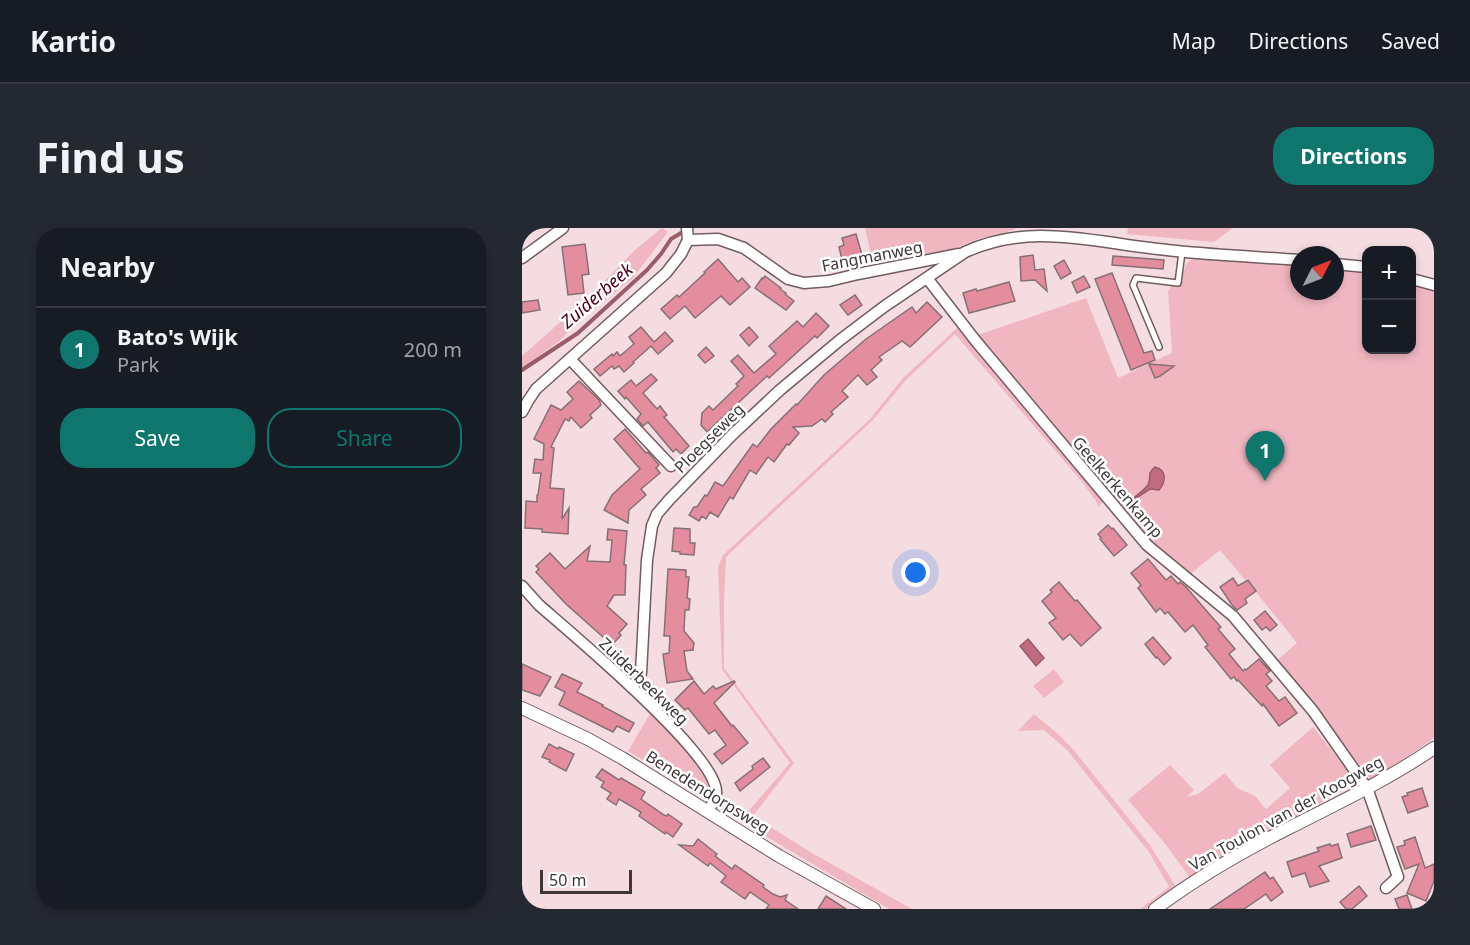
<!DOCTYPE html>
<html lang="en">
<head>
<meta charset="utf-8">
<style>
  body { margin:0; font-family:"Noto Sans",sans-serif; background:#242831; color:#f1f3f6 }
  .controls { position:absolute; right:18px; top:18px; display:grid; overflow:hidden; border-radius:12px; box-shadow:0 3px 9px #0003 }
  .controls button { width:54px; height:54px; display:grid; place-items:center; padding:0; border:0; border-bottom:2px solid #363941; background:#171b24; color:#f1f3f6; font:30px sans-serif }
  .compass { position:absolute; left:768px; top:18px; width:54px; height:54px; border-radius:50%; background:#171b24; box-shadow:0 3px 9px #0003; rotate:48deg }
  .scale { position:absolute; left:18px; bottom:15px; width:92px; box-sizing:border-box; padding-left:6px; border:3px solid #3f3637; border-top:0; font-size:16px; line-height:21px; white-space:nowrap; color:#3f3637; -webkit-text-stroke:4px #fff; paint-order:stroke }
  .you { position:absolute; left:394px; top:345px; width:21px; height:21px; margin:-15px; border:4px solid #fff; border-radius:50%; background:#1a73e8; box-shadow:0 0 0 9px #1a73e833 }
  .badge { display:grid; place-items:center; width:39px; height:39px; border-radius:50%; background:#0f766e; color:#fff; font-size:20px; font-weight:700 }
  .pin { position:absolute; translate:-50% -50px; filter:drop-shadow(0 2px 3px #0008) }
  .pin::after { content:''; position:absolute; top:32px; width:21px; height:18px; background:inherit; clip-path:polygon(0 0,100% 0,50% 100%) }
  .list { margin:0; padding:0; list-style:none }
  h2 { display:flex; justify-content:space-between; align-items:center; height:78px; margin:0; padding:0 24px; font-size:26px }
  h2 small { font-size:20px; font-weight:400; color:#9ea1a6 }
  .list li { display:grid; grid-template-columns:39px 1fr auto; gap:18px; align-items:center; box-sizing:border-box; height:84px; padding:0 24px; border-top:2px solid #363941 }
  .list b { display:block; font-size:22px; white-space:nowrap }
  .list p { margin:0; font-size:20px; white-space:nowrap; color:#9ea1a6 }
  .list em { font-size:20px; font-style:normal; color:#9ea1a6 }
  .actions { display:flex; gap:12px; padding:18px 24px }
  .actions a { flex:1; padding:14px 0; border:2px solid #0f766e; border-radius:24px; text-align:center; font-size:21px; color:#0f766e }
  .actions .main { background:#0f766e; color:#fff }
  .map { position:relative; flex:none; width:912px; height:681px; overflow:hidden; border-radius:24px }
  header { display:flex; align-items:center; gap:36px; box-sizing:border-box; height:84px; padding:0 30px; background:#171b24; border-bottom:2px solid #363941 }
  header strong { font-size:28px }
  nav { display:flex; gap:33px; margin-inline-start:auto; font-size:21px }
  .intro { display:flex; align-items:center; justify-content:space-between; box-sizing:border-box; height:144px; padding:0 36px }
  h1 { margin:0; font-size:42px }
  .button { padding:15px 27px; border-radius:24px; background:#0f766e; color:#fff; font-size:21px; font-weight:700 }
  main { display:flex; gap:36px; padding:0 36px }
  aside { flex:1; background:#171b24; border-radius:24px; box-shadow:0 3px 9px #0003 }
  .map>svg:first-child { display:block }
  .green { fill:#f0b7c1 }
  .water { fill:#c06c7e; stroke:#995c69; stroke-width:1.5 }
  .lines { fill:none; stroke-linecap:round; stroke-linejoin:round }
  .stream { stroke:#995c69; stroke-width:4 }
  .building { fill:#e48d9e; stroke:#867074; stroke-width:1.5 }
  .service-casing { stroke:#715d60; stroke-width:8 }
  .minor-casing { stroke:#715d60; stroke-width:13 }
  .tertiary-casing { stroke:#715d60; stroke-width:14 }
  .service { stroke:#fff; stroke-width:5 }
  .minor { stroke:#fff; stroke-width:10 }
  .tertiary { stroke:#fff; stroke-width:12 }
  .labels { text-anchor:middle; stroke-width:5; stroke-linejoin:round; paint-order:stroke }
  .street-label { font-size:16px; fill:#3f3637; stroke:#fff }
  .water-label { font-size:18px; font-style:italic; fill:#510120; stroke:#fff }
</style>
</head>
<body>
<header>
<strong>Kartio</strong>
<nav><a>Map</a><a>Directions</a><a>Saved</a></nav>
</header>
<div class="intro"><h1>Find us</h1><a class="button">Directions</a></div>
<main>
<aside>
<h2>Nearby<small></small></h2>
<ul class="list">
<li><span class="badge">1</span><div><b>Bato's Wijk</b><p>Park</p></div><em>200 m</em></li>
</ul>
<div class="actions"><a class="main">Save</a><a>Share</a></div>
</aside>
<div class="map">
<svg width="912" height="681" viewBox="0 0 912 681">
  <rect width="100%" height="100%" fill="#f5dce0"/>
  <!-- green -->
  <g class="green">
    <path d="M140 0 146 4 110 51 61 90 36 114 0 140V128L69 67 113 22Z"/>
    <path d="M343 0H494L492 2 456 11 428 22 351 35Z"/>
    <path d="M606 0H711L692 14 605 6Z"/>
    <path d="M681 29 777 37V63H813V40L844 44V122H890V55L912 62V510L851 553 843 546 782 465 753 434 775 415 734 364 726 350 723 352 698 322 666 348 632 321 453 108 564 70 596 150 650 125 646 63 651 54 659 50C665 34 663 32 681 29Z"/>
    <path d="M435 100 494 169 581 274 575 279 576 276 561 255 433 106 384 152 350 193 204 329 202 373V440L272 535 231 588 290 625 390 681H367L218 593 268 535 200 441 196 339 201 327 348 191 381 150Z"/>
    <path d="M532 441 542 454 522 470 511 458Z"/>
    <path d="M129 484C151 508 172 530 188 557L186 559 187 564 185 568 182 569 178 568 106 523Z"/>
    <path d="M512 486 537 507 550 520 627 616 653 657V660L626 681H618L647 659 627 624 545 522 522 502 496 503Z"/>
    <path d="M791 499 831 549 822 562 736 609 669 651 644 617 606 572 648 537 672 562 664 569 676 566 703 545 715 560 733 568 744 581 768 560 748 537Z"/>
  </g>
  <!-- water -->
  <g class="water">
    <path d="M633 239C645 242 644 254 637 262L628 261 608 274C612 268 622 263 626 257 630 249 624 246 633 239Z"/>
    <path d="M506 411 522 430 514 438 498 418Z"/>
  </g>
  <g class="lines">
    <!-- stream -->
    <path class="stream" d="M0 142 56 105 125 42 139 26 149 11 159 5"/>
  </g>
  <!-- building -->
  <g class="building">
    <path d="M334 6 340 27 320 32 317 19 322 17 320 10Z"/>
    <path d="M63 16 67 46 60 47 62 65 46 67 40 19Z"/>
    <path d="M511 27 513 42 522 41 525 63 513 52 499 53 498 29Z"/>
    <path d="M591 28 642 32 641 41 590 37Z"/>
    <path d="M196 31 216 54 220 50 228 59 208 77 199 68 173 90 163 78 148 91 139 81 155 67 157 69 183 45 182 44Z"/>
    <path d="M542 32 549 45 539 51 532 38Z"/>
    <path d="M590 45 622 125 630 123 633 132 609 142 573 51Z"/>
    <path d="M243 48 259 60 258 61 264 65 263 66 272 73 264 82 233 60 240 50 241 51Z"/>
    <path d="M562 48 568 59 555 65 550 54Z"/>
    <path d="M487 54 493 73 447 85 441 65 454 61 455 63Z"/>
    <path d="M333 67 340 77 326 87 318 77Z"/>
    <path d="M16 72 18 82 0 85V74Z"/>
    <path d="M405 74 420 89 388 119 380 113 357 129 360 132 349 142 355 149 345 157 336 147 320 163 326 169 309 184 311 186 303 194 300 191 290 198 271 199 277 205 267 217 265 216 252 234 246 229 234 246 228 242 211 271 208 269 196 289 188 284 184 291 180 288 177 293 167 287 172 279H175L183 267 185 268 193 254 201 258 231 216 235 219 249 201 274 176 275 177 302 147 344 111 390 79 394 85Z"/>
    <path d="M294 85 307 98 295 110 293 108 247 150 245 148 185 204 179 197 180 185 187 178 191 182 216 158 214 156 222 148 209 133 216 127 232 145 254 126 247 118 275 93 281 99Z"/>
    <path d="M119 99 132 114 143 104 151 113 136 126 129 118 111 134 112 135 102 144 97 138 92 141 90 138 78 148 72 141 90 126 91 128 95 124 98 128 112 116 107 109Z"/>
    <path d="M227 99 236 109 227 118 218 107Z"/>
    <path d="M184 119 192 128 183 135 176 127Z"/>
    <path d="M627 136 652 138 638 148 633 150Z"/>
    <path d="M129 146 135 152 121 165 135 181 138 178 145 187 142 189 167 218 159 226 154 221 151 224 126 194 121 198 115 191 119 186 104 169 103 171 96 163 109 152 114 158Z"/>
    <path d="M57 153 77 172 79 177 68 187 70 190 59 200 49 189 47 193 43 191 29 219 32 220 28 260 42 261 40 291 47 280 46 306 20 304V301L3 300 4 273 15 274V267H16L19 245H11L13 231 21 232 22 216 12 211 29 177 39 182 51 171 45 164Z"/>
    <path d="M103 201 124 225 126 224 137 237 134 240 138 245 119 261 124 267 107 282 106 295 82 282 90 267 118 241 92 211Z"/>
    <path d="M586 297 590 301 591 300 605 317 592 328 578 311 579 310 576 306Z"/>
    <path d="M152 300 168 301V315H173L172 327 158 326V324L150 323Z"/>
    <path d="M86 301 105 303 102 337H104L103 367H92L85 378 105 396 97 405 99 407 90 417 44 376 14 344 17 341 14 338 28 325 43 341 68 318 65 333 88 334 90 312H85Z"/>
    <path d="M626 331 644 352 649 348 656 356 658 354 664 359 689 388 699 399 696 401 713 421 707 426 721 443 723 441 724 442 737 431 748 443 744 446 750 453 744 458 757 473 763 469 775 485 757 498 741 476 740 478 716 452 715 453 712 449 709 451 683 419 686 417 671 397 663 404 646 384 643 386 638 380 634 384 616 360 619 357 609 345Z"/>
    <path d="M146 341 164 342V349H167L165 370 168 371 167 382H163L162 403 172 415 171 422 162 423 165 443 171 451 145 455 141 426 147 425 148 408H142Z"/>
    <path d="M711 350 716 358 726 352 734 363 723 371 725 375 715 382 710 377 698 359Z"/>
    <path d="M537 354 553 373 555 372 579 400 559 418 548 406 541 412 527 395 534 390 520 373 530 364 528 362Z"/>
    <path d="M743 383 755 397 748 403 744 399 740 402 732 392Z"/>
    <path d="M631 409 649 430 642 437 635 429 634 430 623 416Z"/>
    <path d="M0 436 29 449 18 468 0 462Z"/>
    <path d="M40 446 60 455 55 464 81 477 80 478 112 495 107 504 95 498 91 504 37 477 43 464 33 459Z"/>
    <path d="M172 453 182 466 191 458 194 461 212 453 213 454 192 475 210 498 211 497 226 515 200 536 192 526 204 517 193 502 187 506 166 480 163 482 153 472Z"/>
    <path d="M27 516 36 521 37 519 52 526 44 543 27 534 28 532 20 529Z"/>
    <path d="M241 530 248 539 218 563 213 555 231 541 230 538Z"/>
    <path d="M80 541 97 552 99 550 123 564 119 571 142 587 145 588 146 586 160 596 151 609 144 604 143 606 117 588 119 584 97 571 94 577 85 571 89 565 79 559 82 554 74 549Z"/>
    <path d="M900 560 906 578 886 585 880 569 886 567 885 565Z"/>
    <path d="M849 598 854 612 829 619 825 606Z"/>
    <path d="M893 609 903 640 912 636V653L904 673 885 665 897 636 883 641 875 619 883 617 882 613Z"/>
    <path d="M176 611 195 626 193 628 210 641 213 637 242 657 241 659 251 666 258 669 265 667 263 672 276 681H244L247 677 228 664 223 671 199 654 204 648 188 635 186 638 157 617 171 618Z"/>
    <path d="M808 616 809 618 816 616 820 630 797 638 807 653 788 659 783 645 770 649 765 634 797 623 795 620Z"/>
    <path d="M743 644 748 651 751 649 761 664 749 673 744 666 722 681H688Z"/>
    <path d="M837 658 845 668 830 681H824L818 674Z"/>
    <path d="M885 667 890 681H877L873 671Z"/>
    <path d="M304 668 324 681H296Z"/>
  </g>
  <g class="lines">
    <defs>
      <path id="service" d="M637 119 611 57 614 50 656 55 660 24"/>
      <g id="minor">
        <path d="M166 12 196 11 222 20 266 51 282 55 307 53 336 46 437 26"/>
        <path d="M0 30 41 0"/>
        <path d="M813 36 844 39"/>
        <path d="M405 50 453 112 625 317 711 388 791 483 845 560 876 649 864 660"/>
        <path d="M890 51 912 57"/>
        <path d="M48 131 149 238"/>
        <path d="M0 184 6 173 14 161 144 45 159 26 166 12 165 0"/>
        <path d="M0 358 17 377C50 406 193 525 194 563 195 571 190 577 185 583"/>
        <path d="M109 459 115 453 119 445 125 332 130 298 135 286 147 272 210 207 258 162 318 112 363 78 443 24C496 0 544 8 599 16 617 19 636 21 654 23 695 27 736 29 777 32"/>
      </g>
      <g id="tertiary">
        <path d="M0 480 66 511 100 530 257 628 352 681"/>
        <path d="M633 681C673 651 723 622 767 600 816 575 867 551 912 520"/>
      </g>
    </defs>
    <!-- service casing -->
    <use href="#service" class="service-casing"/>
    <!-- minor casing -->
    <use href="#minor" class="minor-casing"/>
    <!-- tertiary casing -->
    <use href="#tertiary" class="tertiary-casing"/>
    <!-- service -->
    <use href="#service" class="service"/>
    <!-- minor -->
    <use href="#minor" class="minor"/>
    <!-- tertiary -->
    <use href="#tertiary" class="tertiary"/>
  </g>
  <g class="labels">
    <!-- street labels -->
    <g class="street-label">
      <text transform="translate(350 28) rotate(-11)" y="6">Fangmanweg</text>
      <text transform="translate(187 210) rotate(-45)" y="6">Ploegseweg</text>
      <text transform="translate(596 259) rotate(49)" y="6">Geelkerkenkamp</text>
      <text transform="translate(122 453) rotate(44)" y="6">Zuiderbeekweg</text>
      <text transform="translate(186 564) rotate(32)" y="6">Benedendorpsweg</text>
      <text transform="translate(764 585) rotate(-29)" y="6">Van Toulon van der Koogweg</text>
    </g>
    <!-- water labels -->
    <g class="water-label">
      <text transform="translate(75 68) rotate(-41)" y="6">Zuiderbeek</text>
    </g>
  </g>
</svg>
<div class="controls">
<button>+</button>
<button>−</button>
</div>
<svg class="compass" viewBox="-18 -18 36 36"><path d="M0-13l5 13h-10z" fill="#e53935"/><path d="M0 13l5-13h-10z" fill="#9ea1a6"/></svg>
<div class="scale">50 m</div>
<div class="you"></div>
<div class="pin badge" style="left:743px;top:253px">1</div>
</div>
</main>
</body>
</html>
